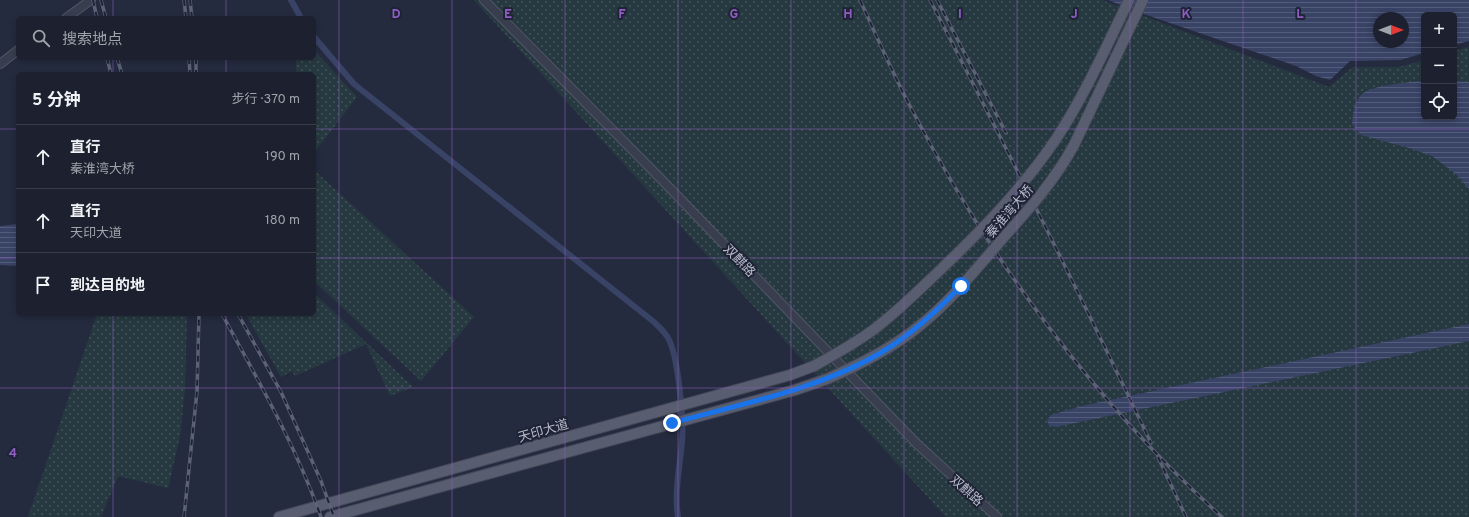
<!DOCTYPE html>
<html lang="zh">
<head>
<meta charset="utf-8">
<style>
  body { margin:0; font-family:Overpass,"Noto Sans SC",sans-serif; background:#292d3b; color:#f1f3f6 }
  .controls { position:absolute; right:12px; top:12px; display:grid; overflow:hidden; border-radius:6px; box-shadow:0 2px 6px #0003 }
  .controls button { width:36px; height:36px; display:grid; place-items:center; padding:0; border:0; border-bottom:1px solid #3a3e4b; background:#1c202f; color:#f1f3f6; font:20px sans-serif }
  .compass { position:absolute; left:1373px; top:12px; width:36px; height:36px; border-radius:50%; background:#1c202f; box-shadow:0 2px 6px #0003; rotate:90deg }
  .stop { position:absolute; width:12px; height:12px; margin:-9px; border:3px solid #1a73e8; border-radius:50%; background:#fff }
  .stop.end { background:#1a73e8; border-color:#fff; box-shadow:0 1px 4px #0008 }
  .list { margin:0; padding:0; list-style:none }
  h2 { display:flex; justify-content:space-between; align-items:center; height:52px; margin:0; padding:0 16px; font-size:17px }
  h2 small { font-size:13px; font-weight:400; color:#a0a3aa }
  .list li { display:grid; grid-template-columns:26px 1fr auto; gap:12px; align-items:center; box-sizing:border-box; height:64px; padding:0 16px; border-top:1px solid #3a3e4b }
  .list b { display:block; font-size:15px; white-space:nowrap }
  .list p { margin:0; font-size:13px; white-space:nowrap; color:#a0a3aa }
  .list em { font-size:13px; font-style:normal; color:#a0a3aa }
  .icon { flex:none; width:22px; height:22px; fill:none; stroke:currentColor; stroke-width:2; stroke-linecap:round; stroke-linejoin:round }
  .map { position:relative; flex:none; width:1469px; height:517px; overflow:hidden }
  .search { position:absolute; background:#1c202f; box-shadow:0 2px 6px #0003; left:16px; top:16px; width:300px; height:44px; display:flex; align-items:center; gap:10px; box-sizing:border-box; padding:0 14px; border-radius:6px; color:#a0a3aa; font-size:15px }
  .panel { position:absolute; background:#1c202f; box-shadow:0 2px 6px #0003; left:16px; top:72px; width:300px; height:244px; border-radius:6px }
  .map>svg:first-child { display:block }
  .grass { fill:url(#grass-dots) }
  .water { fill:url(#water-rules); fill-rule:evenodd }
  .lines { fill:none; stroke-linecap:round; stroke-linejoin:round }
  .canal { stroke:#394366; stroke-width:6 }
  .minor-casing { stroke:#515667; stroke-width:10 }
  .major-casing { stroke:#434758; stroke-width:12 }
  .minor { stroke:#393e4f; stroke-width:8 }
  .major { stroke:#585d6f; stroke-width:10 }
  .rail-casing { stroke:#5c6176; stroke-width:3.5 }
  .rail { stroke:#1e2335; stroke-width:2; stroke-dasharray:6; stroke-linecap:butt }
  .major-bridge-casing { stroke:#434758; stroke-width:12; stroke-linecap:butt }
  .major-bridge { stroke:#585d6f; stroke-width:10 }
  .route { stroke:#1a73e8; stroke-width:5 }
  .grid { fill:none; stroke:#905ec3; stroke-width:1; stroke-opacity:0.55 }
  .labels { text-anchor:middle; stroke-width:4; stroke-linejoin:round; paint-order:stroke }
  .street-label { font-size:13px; fill:#b6baca; stroke:#1e2335 }
  .grid-label { font-size:13px; text-anchor:middle; font-weight:bold; fill:#905ec3; stroke:#1e2335; stroke-width:4; stroke-linejoin:round; paint-order:stroke }
</style>
</head>
<body>
<div class="map">
<svg width="1469" height="517" viewBox="0 0 1469 517">
  <defs>
    <pattern id="grass-dots" width="8" height="8" patternUnits="userSpaceOnUse"><rect width="8" height="8" fill="#273940"/><path d="M2 2h.1M6 6h.1" fill="none" stroke="#44545a" stroke-width="1.8" stroke-linecap="round"/></pattern>
    <pattern id="water-rules" width="6" height="5" patternUnits="userSpaceOnUse"><rect width="6" height="5" fill="#394366"/><path d="M0 2.5h6" fill="none" stroke="#535c7b"/></pattern>
  </defs>
  <rect width="100%" height="100%" fill="#252b3f"/>
  <!-- grass -->
  <g class="grass">
    <path d="M474 0H1102L1329 87 1353 67H1399L1424 60V117H1454V51L1469 47V517H946Z"/>
    <path d="M314 50 357 97 314 153V74H296V58H314Z"/>
    <path d="M314 170 474 317 421 381 314 281Z"/>
    <path d="M314 293 413 387 390 396 366 344 295 376 292 371 281 377 246 314H314Z"/>
    <path d="M97 314H187L185 389 180 436 168 488 118 476 101 517H28Z"/>
  </g>
  <!-- water -->
  <g class="water">
    <path d="M1108 0H1469V41L1454 45V15H1424V53L1400 60 1350 61 1330 80 1316 76 1296 66 1135 11ZM1379 18H1403V42H1379Z"/>
    <path d="M1424 81V117H1454V81L1469 82V189L1456 174 1432 156 1409 148 1361 135 1352 124C1353 114 1354 103 1361 95 1371 85 1409 82 1424 81Z"/>
    <path d="M18 224V266L0 265V226Z"/>
    <path d="M1469 324V341L1056 427 1049 426 1047 420 1051 415 1082 406Z"/>
  </g>
  <g class="lines">
    <!-- canal -->
    <g class="canal">
      <path d="M291 0 301 18"/>
      <path d="M314 37 354 84 654 322C659 327 665 332 668 338 678 354 684 421 682 441 680 466 674 492 678 517"/>
    </g>
    <defs>
      <g id="minor">
        <path d="M484 0 661 179 916 443 997 517"/>
        <path d="M66 18 91 0"/>
        <path d="M0 64 18 50"/>
      </g>
      <g id="major">
        <path d="M279 517 790 375 814 366"/>
        <path d="M330 517 795 390 827 379"/>
      </g>
    </defs>
    <!-- minor casing -->
    <use href="#minor" class="minor-casing"/>
    <!-- major casing -->
    <use href="#major" class="major-casing"/>
    <!-- minor -->
    <use href="#minor" class="minor"/>
    <!-- major -->
    <use href="#major" class="major"/>
    <defs>
      <g id="rail">
        <path d="M93 0 97 18"/>
        <path d="M101 0 106 18"/>
        <path d="M184 0 186 18"/>
        <path d="M190 0 192 18"/>
        <path d="M860 0C877 37 893 74 912 110 990 260 1096 404 1222 517"/>
        <path d="M930 0C1006 147 1080 294 1151 443"/>
        <path d="M937 0 1006 133"/>
        <path d="M107 58 111 74"/>
        <path d="M117 58 122 74"/>
        <path d="M189 58 190 74"/>
        <path d="M196 58V74"/>
        <path d="M222 314C258 380 296 446 321 517"/>
        <path d="M238 314 281 392 321 481 334 517"/>
        <path d="M1158 457 1186 517"/>
        <path d="M184 517 197 391 199 314"/>
      </g>
    </defs>
    <!-- rail casing -->
    <use href="#rail" class="rail-casing"/>
    <!-- rail -->
    <use href="#rail" class="rail"/>
    <defs>
      <g id="major-bridge">
        <path d="M814 366C834 355 854 344 873 330 896 313 917 292 938 272 981 231 1023 188 1056 139 1085 95 1106 47 1129 0"/>
        <path d="M827 379C859 365 891 349 918 327 951 301 977 268 1004 237 1030 208 1055 180 1074 145L1143 0"/>
      </g>
    </defs>
    <!-- major-bridge casing -->
    <use href="#major-bridge" class="major-bridge-casing"/>
    <!-- major-bridge -->
    <use href="#major-bridge" class="major-bridge"/>
  </g>
  <g class="lines">
    <!-- route -->
    <path class="route" d="M672 423C741 404 820 389 882 352 912 334 937 311 961 286"/>
  </g>
  <!-- grid -->
  <path class="grid" d="M113 0V18M226 0V18M339 0V517M452 0V517M565 0V517M678 0V517M791 0V517M904 0V517M1017 0V517M1130 0V517M1243 0V517M1356 0V517M113 58V74M226 58V74M0 129H18M314 129H1469M0 258H18M314 258H1469M113 314V517M226 314V517M0 388H1469"/>
  <g class="labels">
    <!-- street labels -->
    <g class="street-label">
      <text transform="translate(1009 211) rotate(-49)" y="5">秦淮湾大桥</text>
      <text transform="translate(740 260) rotate(46)" y="5">双麒路</text>
      <text transform="translate(543 430) rotate(-16)" y="5">天印大道</text>
      <text transform="translate(967 490) rotate(42)" y="5">双麒路</text>
    </g>
  </g>
  <g class="grid-label">
    <text x="396" y="18">D</text>
    <text x="508" y="18">E</text>
    <text x="622" y="18">F</text>
    <text x="734" y="18">G</text>
    <text x="848" y="18">H</text>
    <text x="960" y="18">I</text>
    <text x="1074" y="18">J</text>
    <text x="1186" y="18">K</text>
    <text x="1300" y="18">L</text>
    <text x="13" y="457">4</text>
  </g>
</svg>
<div class="controls">
<button>+</button>
<button>−</button>
<button><svg class="icon" aria-label="locate" viewBox="0 0 24 24"><circle cx="12" cy="12" r="6"/><path d="M12 2v4M12 18v4M2 12h4M18 12h4"/></svg></button>
</div>
<svg class="compass" viewBox="-18 -18 36 36"><path d="M0-13l5 13h-10z" fill="#e53935"/><path d="M0 13l5-13h-10z" fill="#a0a3aa"/></svg>
<div class="stop" style="left:961px;top:286px"></div>
<div class="stop end" style="left:672px;top:423px"></div>
<div class="search"><svg class="icon" aria-label="search" viewBox="0 0 24 24"><circle cx="10" cy="10" r="6"/><path d="M15 15l6 6"/></svg>搜索地点</div>
<section class="panel">
<h2>5 分钟<small>步行 · 370 m</small></h2>
<ul class="list">
<li><svg class="icon" aria-label="ahead" viewBox="0 0 24 24"><path d="M12 20V5M6 11l6-6 6 6"/></svg><div><b>直行</b><p>秦淮湾大桥</p></div><em>190 m</em></li>
<li><svg class="icon" aria-label="ahead" viewBox="0 0 24 24"><path d="M12 20V5M6 11l6-6 6 6"/></svg><div><b>直行</b><p>天印大道</p></div><em>180 m</em></li>
<li><svg class="icon" aria-label="arrive" viewBox="0 0 24 24"><path d="M6 21V4h12l-3 4 3 4H6"/></svg><div><b>到达目的地</b></div></li>
</ul>
</section>
</div>
</body>
</html>
